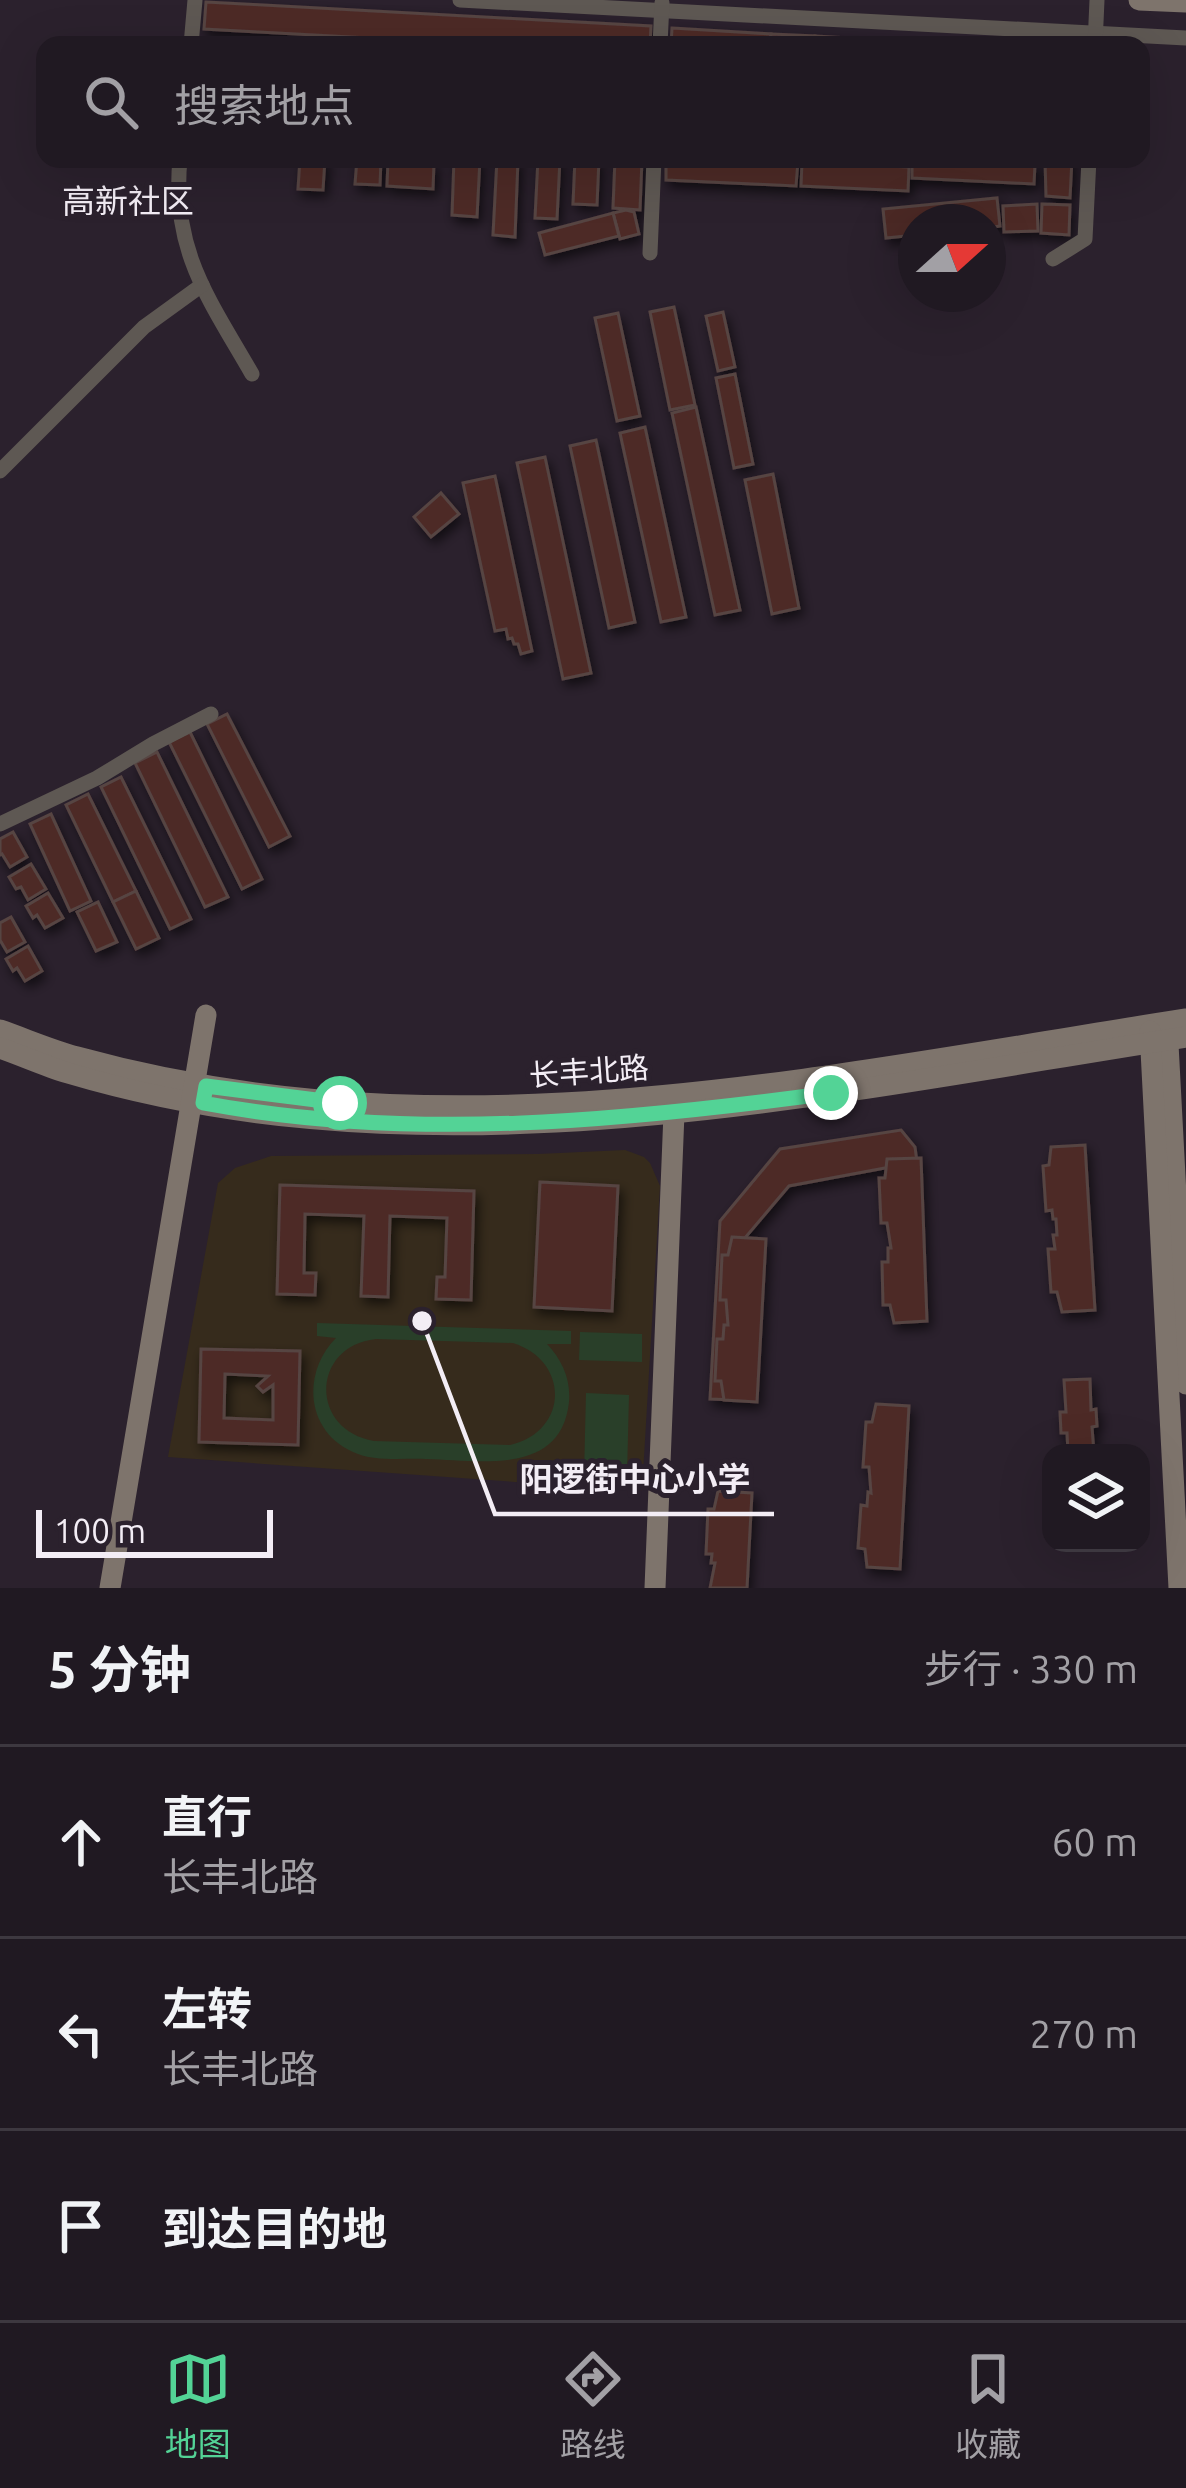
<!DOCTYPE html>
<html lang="zh">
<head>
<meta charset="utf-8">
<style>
  body { margin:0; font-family:Ubuntu,"Noto Sans SC",sans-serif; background:#28222a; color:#f1f3f6 }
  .controls { position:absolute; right:36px; bottom:36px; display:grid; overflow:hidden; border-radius:24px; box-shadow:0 12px 48px #0002 }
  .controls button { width:108px; height:108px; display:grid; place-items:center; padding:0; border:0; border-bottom:3px solid #3d3840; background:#201922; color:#f1f3f6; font:60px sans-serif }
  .compass { position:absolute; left:898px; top:204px; width:108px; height:108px; border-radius:50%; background:#201922; box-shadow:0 12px 48px #0002; rotate:69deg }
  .scale { position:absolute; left:36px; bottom:30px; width:237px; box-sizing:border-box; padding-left:12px; border:6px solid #f3edf5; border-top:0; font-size:33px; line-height:42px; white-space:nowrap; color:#f3edf5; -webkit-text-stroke:9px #2b212d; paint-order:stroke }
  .stop { position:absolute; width:36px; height:36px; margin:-27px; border:9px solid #53d396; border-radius:50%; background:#fff }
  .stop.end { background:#53d396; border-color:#fff; box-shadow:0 3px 12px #0008 }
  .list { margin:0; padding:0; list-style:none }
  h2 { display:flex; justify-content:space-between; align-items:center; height:156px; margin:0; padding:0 48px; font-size:51px }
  h2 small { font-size:39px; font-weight:400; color:#a2a0a5 }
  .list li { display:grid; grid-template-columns:78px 1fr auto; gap:36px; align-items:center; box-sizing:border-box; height:192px; padding:0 48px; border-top:3px solid #3d3840 }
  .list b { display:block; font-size:45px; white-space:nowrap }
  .list p { margin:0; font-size:39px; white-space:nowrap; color:#a2a0a5 }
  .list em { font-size:39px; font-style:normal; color:#a2a0a5 }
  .icon { flex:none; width:66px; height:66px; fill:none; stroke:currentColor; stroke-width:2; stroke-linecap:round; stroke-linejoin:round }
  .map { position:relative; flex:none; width:1186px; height:1588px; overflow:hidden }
  .search { position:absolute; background:#201922; box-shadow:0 12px 48px #0002; left:36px; right:36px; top:36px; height:132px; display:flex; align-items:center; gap:30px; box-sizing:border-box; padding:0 42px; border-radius:24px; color:#a2a0a5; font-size:45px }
  .sheet { height:732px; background:#201922 }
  nav { display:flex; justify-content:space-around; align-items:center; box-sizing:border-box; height:168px; border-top:3px solid #3d3840; background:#201922; font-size:33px; color:#a2a0a5 }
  nav a { display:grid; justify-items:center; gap:6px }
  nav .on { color:#53d396 }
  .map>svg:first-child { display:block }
  .education { fill:#362b1c }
  .green { fill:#293f29; fill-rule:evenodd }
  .building { fill:#4d2b28; stroke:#574443; stroke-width:3; fill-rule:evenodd; filter:url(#shadow) }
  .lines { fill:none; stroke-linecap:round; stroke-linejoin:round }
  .street { stroke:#5e5853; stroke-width:15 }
  .secondary { stroke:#7e746c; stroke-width:21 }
  .route { stroke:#53d396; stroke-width:15 }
  .labels { text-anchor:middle; stroke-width:10; stroke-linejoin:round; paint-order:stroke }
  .street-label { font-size:30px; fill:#f3edf5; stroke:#2b212d }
  .neighbourhood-label { font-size:33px; fill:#f3edf5; stroke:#2b212d }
  .leader { fill:none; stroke:#f3edf5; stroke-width:4.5 }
  .callout-dot { fill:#f3edf5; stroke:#2b212d; stroke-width:4.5 }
  .callout-label { font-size:33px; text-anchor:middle; font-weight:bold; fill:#f3edf5; stroke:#2b212d; stroke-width:10; stroke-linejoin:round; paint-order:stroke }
</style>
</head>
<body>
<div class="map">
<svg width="1186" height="1588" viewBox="0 0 1186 1588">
  <defs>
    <filter id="shadow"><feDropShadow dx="3.5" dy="6" stdDeviation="6" flood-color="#0009"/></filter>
  </defs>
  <rect width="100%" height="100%" fill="#2b212d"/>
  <!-- education -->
  <path class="education" d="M625 1150 644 1157 650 1163 660 1186 642 1491 168 1457 218 1183 235 1168 271 1156 538 1154Z"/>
  <!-- green -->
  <g class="green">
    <path d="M317 1323 571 1331V1344H547C562 1360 571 1379 569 1402 561 1477 478 1460 426 1459 403 1458 374 1462 353 1452 305 1431 302 1372 336 1338L317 1336ZM376 1339 513 1343C570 1361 569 1431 510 1445L374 1441C309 1430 311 1346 376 1339Z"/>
    <path d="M580 1332 642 1334V1362L579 1360Z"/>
    <path d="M586 1393 629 1395 627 1476 584 1475Z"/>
  </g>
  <!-- building -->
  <g class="building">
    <path d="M206 2 651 26 650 45H498L204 29Z"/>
    <path d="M672 28 771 34 770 45H671Z"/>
    <path d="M771 34 815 36V45H770Z"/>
    <path d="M815 36 916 42V45H815Z"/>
    <path d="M300 159H325L323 190 298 189Z"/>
    <path d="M357 159H381L380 185 355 184Z"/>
    <path d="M454 159H480L477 217 452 215Z"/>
    <path d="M497 159H518L515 237 493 235Z"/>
    <path d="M538 159H560L557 219 535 218Z"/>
    <path d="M575 159H599L597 205 573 204Z"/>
    <path d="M615 159H642L640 210 613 208Z"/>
    <path d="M666 159 798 161 796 186 666 180Z"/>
    <path d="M912 159 1035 164 1034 184 912 178Z"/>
    <path d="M1045 159H1072L1070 198 1046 196Z"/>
    <path d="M388 161 434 163 433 189 387 186Z"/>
    <path d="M802 162 909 167 908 191 801 186Z"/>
    <path d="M997 198 1000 226 988 228V222H916V235L886 238 883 209Z"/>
    <path d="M1037 204 1038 231 1004 232 1003 206Z"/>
    <path d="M1042 204 1070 205 1069 235 1041 233Z"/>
    <path d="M626 210 634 212 639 234 620 239 613 213Z"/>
    <path d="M613 213 619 236 545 255 539 233Z"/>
    <path d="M674 307 695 405 670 410 650 312Z"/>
    <path d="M723 312 735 367 718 371 706 316Z"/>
    <path d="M618 313 640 416 617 421 595 318Z"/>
    <path d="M735 374 753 464 734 468 716 378Z"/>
    <path d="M696 407 740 610 715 615 672 413Z"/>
    <path d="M645 427 686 617 661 622 620 433Z"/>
    <path d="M596 440 635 622 609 628 570 446Z"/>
    <path d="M545 457 591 673 563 679 517 463Z"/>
    <path d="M773 474 799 608 772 614 745 480Z"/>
    <path d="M495 476 532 651 521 654 518 644H514L512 638 508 639 506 629 495 631 463 483Z"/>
    <path d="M441 493 459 514 431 537 414 517Z"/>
    <path d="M227 714 290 836 269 847 207 724Z"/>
    <path d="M190 732 262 879 242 889 169 742Z"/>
    <path d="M157 752 228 897 205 907 135 763Z"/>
    <path d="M121 777 191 919 170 929 101 787Z"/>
    <path d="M88 794 136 891 113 902 66 805Z"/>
    <path d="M51 814 91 901 70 911 30 824Z"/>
    <path d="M13 832 27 857 10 867 2 854 0 855V839Z"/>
    <path d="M31 864 46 889 28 900 21 887 16 889 9 877Z"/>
    <path d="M136 891 159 938 136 949 113 902Z"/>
    <path d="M48 893 63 918 45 928 37 915 33 918 26 906Z"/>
    <path d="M98 902 117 942 96 951 77 912Z"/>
    <path d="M11 917 25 942 7 952 0 940V923Z"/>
    <path d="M28 946 42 971 25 981 17 968 13 971 6 959Z"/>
    <path d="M901 1130 915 1147 917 1162 789 1186 744 1239 735 1400 710 1399 720 1221 780 1149Z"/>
    <path d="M1085 1145 1095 1310 1062 1312 1057 1292H1051L1048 1249H1055L1053 1235H1057L1056 1219H1053L1052 1210 1046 1211 1043 1166 1049 1165 1051 1147Z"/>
    <path d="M921 1158 927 1321 894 1323 890 1305H883L882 1262H888V1248H891L887 1223H881L879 1178H885L887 1159Z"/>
    <path d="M540 1182 618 1186 612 1311 534 1307Z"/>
    <path d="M280 1185 474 1191 471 1300 436 1299 437 1277H445L447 1218 390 1216 388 1297 361 1296 364 1216 305 1214 304 1273H316L315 1295 277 1294Z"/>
    <path d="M732 1237 766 1239 757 1402 724 1400 721 1381H715L717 1339H723L724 1325H728L726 1300H720L722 1255H728Z"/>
    <path d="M201 1349 300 1351 298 1445 199 1442ZM225 1374 268 1376 257 1386 263 1392 273 1385V1420L224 1418Z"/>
    <path d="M1090 1379 1091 1410 1096 1409 1097 1426 1092 1427 1094 1453H1068L1067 1433H1061L1060 1412H1066L1064 1380Z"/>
    <path d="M876 1404 909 1406 900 1569 867 1567 865 1549 858 1548 861 1505 867 1506 868 1492 871 1493 869 1467H863L866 1422H872Z"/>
    <path d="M718 1491 752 1493 747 1588H710L715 1563H711L712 1554H706L708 1509H714Z"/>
  </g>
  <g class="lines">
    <!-- street -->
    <g class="street">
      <path d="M460 0 1186 38"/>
      <path d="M191 45 195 0"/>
      <path d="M660 45 662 3"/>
      <path d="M1095 45 1097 0"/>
      <path d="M180 159C171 250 209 299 252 374"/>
      <path d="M650 253 654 159"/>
      <path d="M1053 259 1085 239 1089 159"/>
      <path d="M0 471 144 327 202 285"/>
      <path d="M0 824 97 778 153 744 211 714"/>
    </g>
    <!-- secondary -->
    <g class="secondary">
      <path d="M1139 0 1186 2"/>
      <path d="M1167 1025 1186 1384"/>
      <path d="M0 1030C26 1039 51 1050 77 1057 451 1160 813 1077 1186 1019"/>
      <path d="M1150 1031 1179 1588"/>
      <path d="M0 1048C23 1056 45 1066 68 1073 435 1182 819 1094 1186 1037"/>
      <path d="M110 1588 206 1015"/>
      <path d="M655 1588 674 1113"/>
    </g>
  </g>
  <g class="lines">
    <!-- route -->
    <path class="route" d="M340 1103 206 1086 203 1103C412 1142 622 1121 831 1093"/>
  </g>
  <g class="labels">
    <!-- street labels -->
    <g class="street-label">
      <text transform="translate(589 1072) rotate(-4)" y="10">长丰北路</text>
    </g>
    <!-- neighbourhood labels -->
    <g class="neighbourhood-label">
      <text x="128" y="213">高新社区</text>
    </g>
  </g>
  <!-- callouts -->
  <path class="leader" d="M422 1321L495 1514H774"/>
  <circle class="callout-dot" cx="422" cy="1321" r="12"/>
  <g class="callout-label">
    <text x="635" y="1491">阳逻街中心小学</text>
  </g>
</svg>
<div class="controls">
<button><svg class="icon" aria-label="layers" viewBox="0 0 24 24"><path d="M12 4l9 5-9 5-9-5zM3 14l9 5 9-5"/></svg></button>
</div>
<svg class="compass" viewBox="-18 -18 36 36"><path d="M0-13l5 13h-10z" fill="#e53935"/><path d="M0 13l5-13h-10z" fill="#a2a0a5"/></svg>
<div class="scale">100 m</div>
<div class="stop" style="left:340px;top:1103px"></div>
<div class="stop end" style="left:831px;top:1093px"></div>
<div class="search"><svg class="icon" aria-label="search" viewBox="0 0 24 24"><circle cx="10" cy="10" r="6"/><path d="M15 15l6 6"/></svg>搜索地点</div>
</div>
<section class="sheet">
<h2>5 分钟<small>步行 · 330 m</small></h2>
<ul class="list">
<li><svg class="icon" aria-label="ahead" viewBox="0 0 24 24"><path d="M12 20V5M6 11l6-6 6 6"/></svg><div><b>直行</b><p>长丰北路</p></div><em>60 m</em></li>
<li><svg class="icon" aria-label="left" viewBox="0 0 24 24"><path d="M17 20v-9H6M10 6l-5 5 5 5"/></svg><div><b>左转</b><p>长丰北路</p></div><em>270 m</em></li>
<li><svg class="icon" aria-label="arrive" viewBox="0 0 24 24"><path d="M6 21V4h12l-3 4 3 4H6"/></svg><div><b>到达目的地</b></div></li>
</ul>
</section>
<nav>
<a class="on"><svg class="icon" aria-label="map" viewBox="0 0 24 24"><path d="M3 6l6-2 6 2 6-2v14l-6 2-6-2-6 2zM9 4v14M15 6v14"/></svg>地图</a>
<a><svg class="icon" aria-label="directions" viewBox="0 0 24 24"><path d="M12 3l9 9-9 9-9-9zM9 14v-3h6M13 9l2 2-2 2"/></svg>路线</a>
<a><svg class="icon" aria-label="saved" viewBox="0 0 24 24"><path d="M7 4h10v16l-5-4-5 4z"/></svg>收藏</a>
</nav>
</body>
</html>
